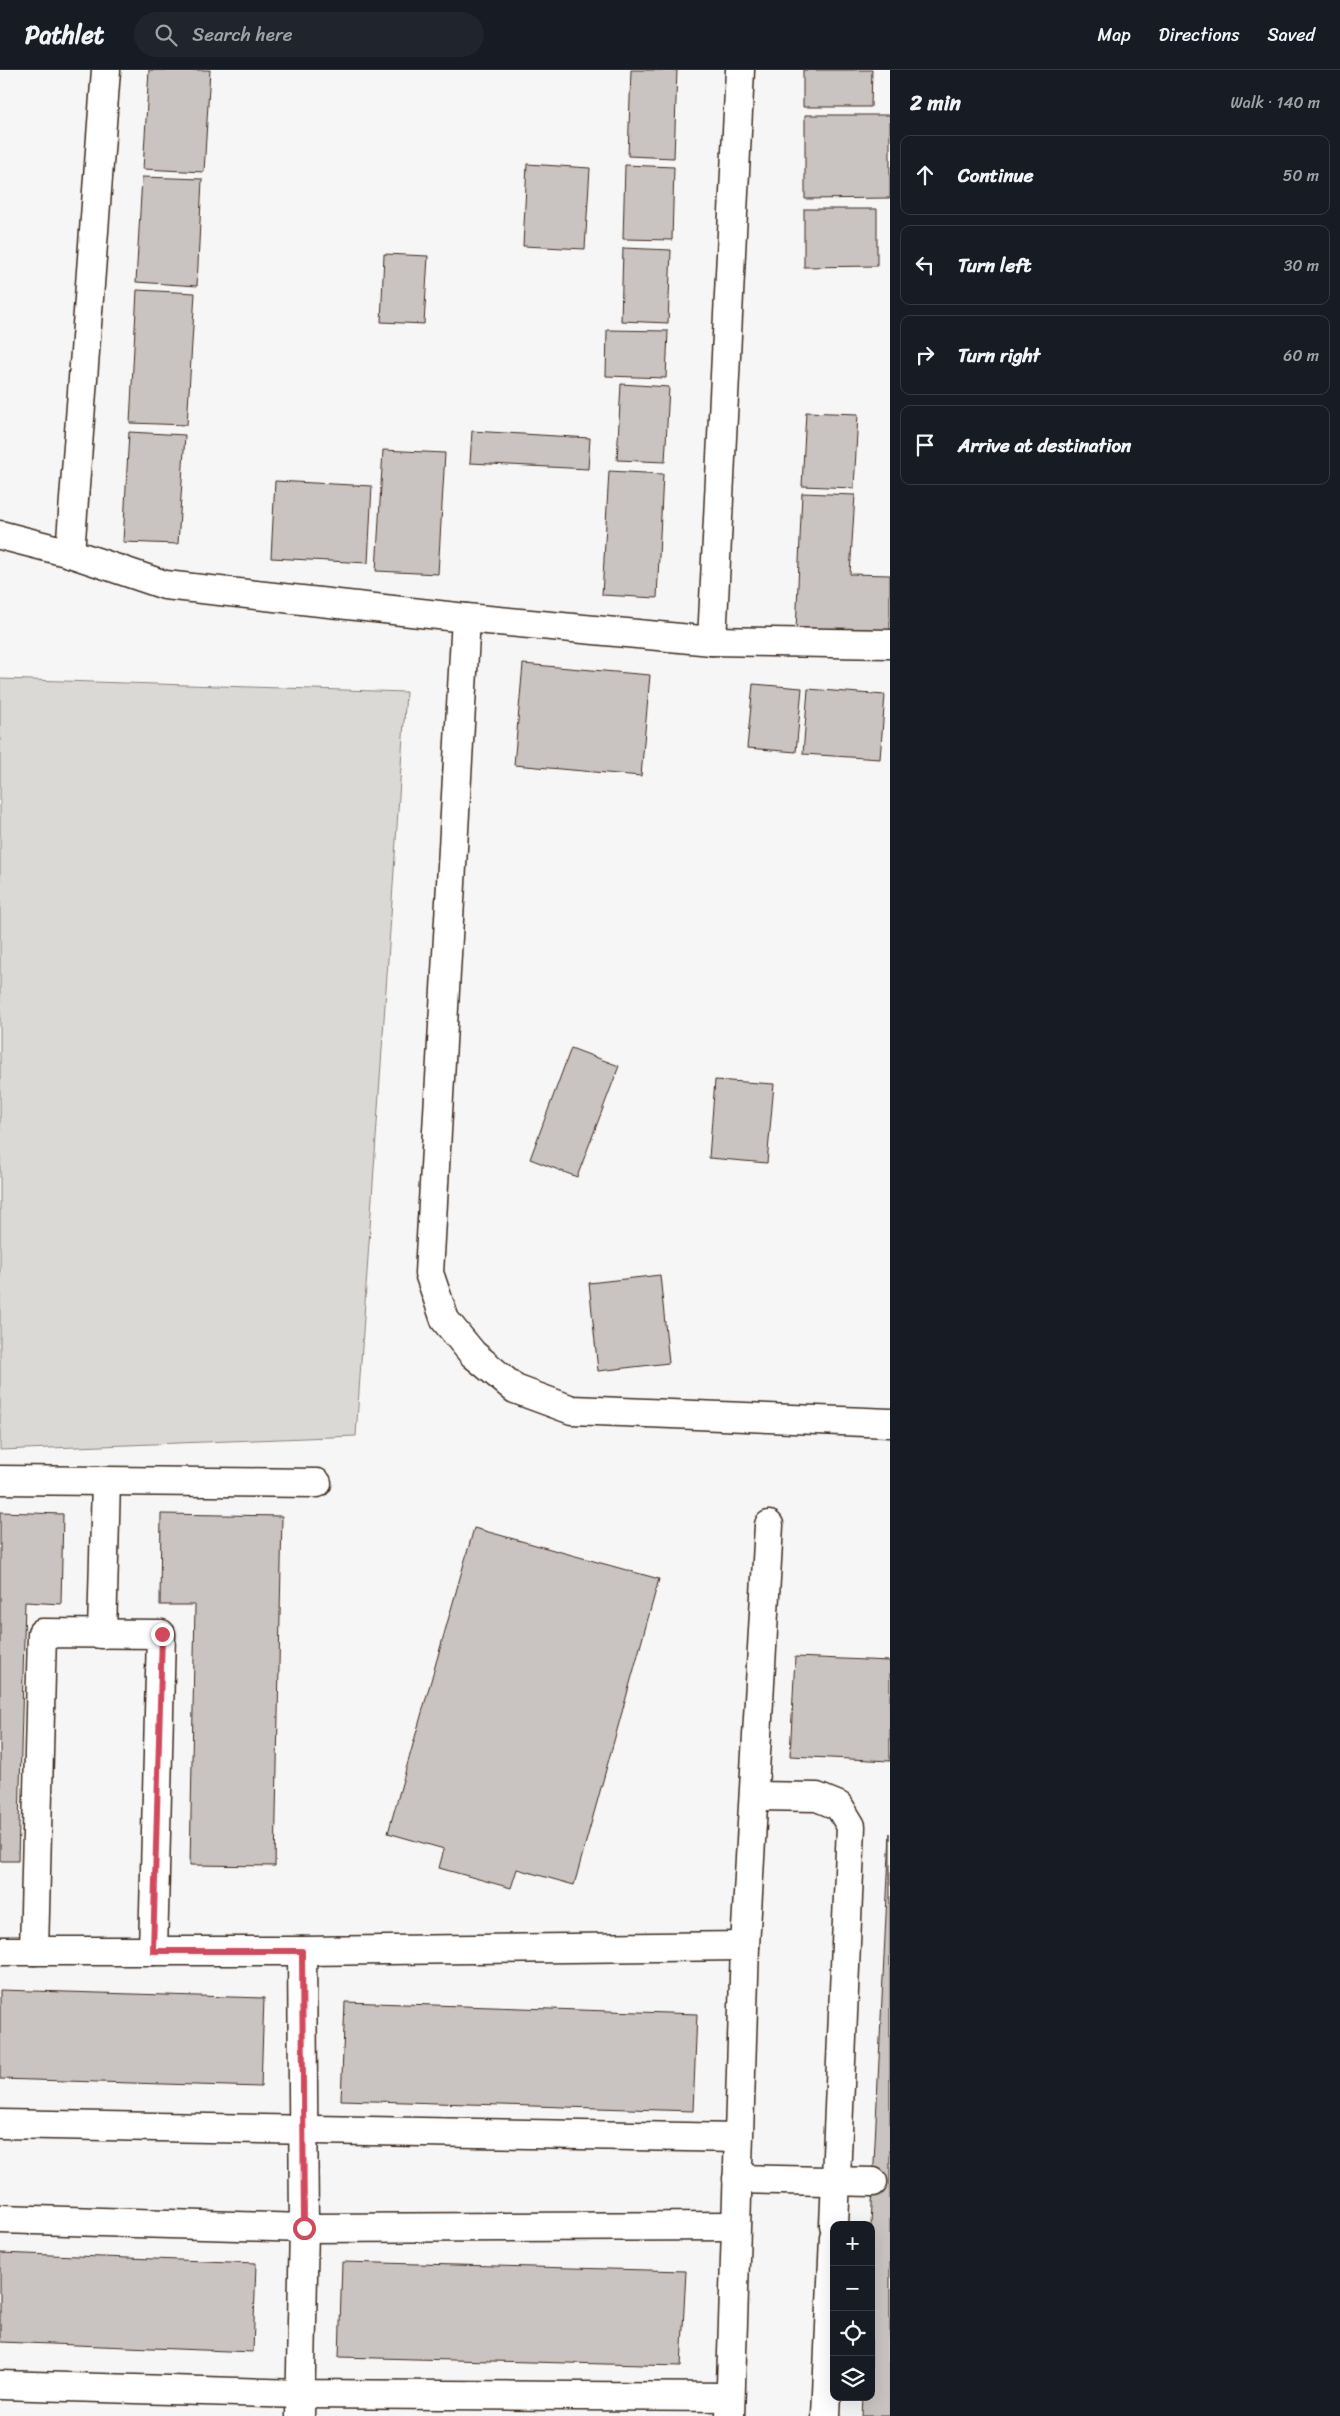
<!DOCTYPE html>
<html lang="en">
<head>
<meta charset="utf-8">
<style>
  body { margin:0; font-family:Sriracha,sans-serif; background:#20242c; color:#f1f3f6 }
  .controls { position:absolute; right:15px; bottom:15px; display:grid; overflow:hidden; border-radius:10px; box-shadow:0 5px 20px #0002 }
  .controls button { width:45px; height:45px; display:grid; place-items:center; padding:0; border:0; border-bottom:1px solid #363941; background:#171b24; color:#f1f3f6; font:25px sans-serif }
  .stop { position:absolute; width:15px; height:15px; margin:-11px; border:4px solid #d1495b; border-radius:50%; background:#fff }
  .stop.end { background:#d1495b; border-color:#fff; box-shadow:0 1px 5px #0008 }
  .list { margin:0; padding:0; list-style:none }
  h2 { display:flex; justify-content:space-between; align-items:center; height:65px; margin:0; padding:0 20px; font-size:21px }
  h2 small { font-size:16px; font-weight:400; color:#9ea1a6 }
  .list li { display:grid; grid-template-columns:32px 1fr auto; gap:15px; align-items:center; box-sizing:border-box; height:80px; margin:0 10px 10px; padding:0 10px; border:1px solid #363941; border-radius:10px }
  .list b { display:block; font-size:19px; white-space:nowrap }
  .list em { font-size:16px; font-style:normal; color:#9ea1a6 }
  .icon { flex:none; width:28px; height:28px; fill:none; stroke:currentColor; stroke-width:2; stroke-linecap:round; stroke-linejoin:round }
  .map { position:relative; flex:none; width:890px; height:2346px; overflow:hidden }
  header { display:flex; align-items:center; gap:30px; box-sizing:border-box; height:70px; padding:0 25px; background:#171b24; border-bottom:1px solid #363941 }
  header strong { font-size:24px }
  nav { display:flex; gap:28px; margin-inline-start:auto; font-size:18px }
  .search { width:350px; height:45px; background:#20242c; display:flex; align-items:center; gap:12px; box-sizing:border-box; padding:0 18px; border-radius:28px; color:#9ea1a6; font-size:19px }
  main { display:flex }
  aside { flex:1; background:#171b24 }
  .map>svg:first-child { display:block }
  .green { fill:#dbd9d6; stroke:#8b827a }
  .building { fill:#c9c3c1; stroke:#3b2a1e }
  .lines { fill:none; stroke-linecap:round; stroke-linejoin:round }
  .minor-casing { stroke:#3b2a1e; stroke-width:31 }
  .minor { stroke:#fff; stroke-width:28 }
  .route { stroke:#d1495b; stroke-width:6 }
</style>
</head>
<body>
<header>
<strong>Pathlet</strong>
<div class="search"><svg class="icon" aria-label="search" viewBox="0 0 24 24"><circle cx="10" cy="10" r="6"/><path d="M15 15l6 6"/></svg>Search here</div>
<nav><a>Map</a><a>Directions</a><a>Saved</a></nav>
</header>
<main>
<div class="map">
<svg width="890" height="2346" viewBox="0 0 890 2346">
  <rect width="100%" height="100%" fill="#f7f6f6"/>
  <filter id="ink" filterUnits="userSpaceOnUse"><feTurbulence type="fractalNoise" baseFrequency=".02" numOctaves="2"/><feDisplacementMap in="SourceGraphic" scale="10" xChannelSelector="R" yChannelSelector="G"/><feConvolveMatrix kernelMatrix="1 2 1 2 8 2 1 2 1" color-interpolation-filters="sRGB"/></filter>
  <g filter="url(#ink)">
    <!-- green -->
    <path class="green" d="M0 609 406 622 356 1366 0 1380Z"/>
    <!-- building -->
    <g class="building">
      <path d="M149 0H210L204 102 143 99Z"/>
      <path d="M631 0H677L674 88 628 86Z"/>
      <path d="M803 0H872L871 37H803Z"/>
      <path d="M805 45H890V128L805 129Z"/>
      <path d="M527 94 590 98 585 179 523 176Z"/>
      <path d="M625 95 674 97 672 170 623 169Z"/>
      <path d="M142 107 202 109 197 216 136 212Z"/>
      <path d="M804 139H877V196L804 197Z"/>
      <path d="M623 178 671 180 668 253 621 251Z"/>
      <path d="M384 184 428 186 424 254 381 252Z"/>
      <path d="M137 220 195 223 187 355 130 353Z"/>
      <path d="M607 260 668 261 666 308 606 306Z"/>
      <path d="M621 314 669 317 665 392 617 390Z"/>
      <path d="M806 342 858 344 854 418 802 416Z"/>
      <path d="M472 361 590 368 588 399 470 393Z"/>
      <path d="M129 362 185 365 178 474 123 472Z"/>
      <path d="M383 380 445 383 438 504 376 501Z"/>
      <path d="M609 401 663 404 657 528 602 525Z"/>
      <path d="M275 411 372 416 368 493 271 488Z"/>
      <path d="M802 423 855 425 850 504 890 505V566L796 561Z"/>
      <path d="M523 594 650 605 641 706 514 695Z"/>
      <path d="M753 614 802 618 796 682 747 678Z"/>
      <path d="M808 619 885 625 880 689 803 684Z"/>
      <path d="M571 978 619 996 577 1107 530 1089Z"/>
      <path d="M715 1010 774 1014 767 1093 709 1088Z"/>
      <path d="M660 1205 669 1293 598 1301 589 1213Z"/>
      <path d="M0 1442 63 1444 61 1534 25 1532 18 1791H0Z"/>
      <path d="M161 1444 282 1446 275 1796 190 1795 195 1535H160Z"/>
      <path d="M474 1458 659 1509 574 1815 517 1799 511 1818 439 1798 444 1779 388 1763Z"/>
      <path d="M795 1587 890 1591V1691L790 1686Z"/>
      <path d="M890 1763V2346H862L863 2327H871V2155Z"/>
      <path d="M0 1920 264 1928 261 2017 0 2009Z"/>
      <path d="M345 1932 697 1944 693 2041 341 2030Z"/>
      <path d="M0 2183 256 2193 253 2282 0 2272Z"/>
      <path d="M342 2192 686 2201 681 2296 339 2287Z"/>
    </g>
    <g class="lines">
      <defs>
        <g id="minor">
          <path d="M0 465 70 483 165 515 466 548 712 571 890 574"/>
          <path d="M70 483 106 0"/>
          <path d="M466 548 429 1203 445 1250 473 1284 515 1319 572 1340 890 1353"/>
          <path d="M712 571 740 0"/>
          <path d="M0 1410 317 1413"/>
          <path d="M102 1564 106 1411"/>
          <path d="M754 1726 817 1727 839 1736 851 1756 834 2155"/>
          <path d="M0 1881H302L745 1876"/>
          <path d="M34 1881 42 1563 161 1564 153 1881"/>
          <path d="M0 2054 738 2068"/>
          <path d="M737 2109 873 2112"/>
          <path d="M0 2149 304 2158 735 2156"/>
          <path d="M0 2315 301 2324 730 2327"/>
          <path d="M300 2346 304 2158 302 1881"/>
          <path d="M730 2346 745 1876 769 1455"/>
          <path d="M826 2346 834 2167"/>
        </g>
      </defs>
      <!-- minor casing -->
      <use href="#minor" class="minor-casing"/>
      <!-- minor -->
      <use href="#minor" class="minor"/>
    </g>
  </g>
  <g class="lines" filter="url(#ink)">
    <!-- route -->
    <path class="route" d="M162 1564 153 1881H302L304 2158"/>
  </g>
</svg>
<div class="controls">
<button>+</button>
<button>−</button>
<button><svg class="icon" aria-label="locate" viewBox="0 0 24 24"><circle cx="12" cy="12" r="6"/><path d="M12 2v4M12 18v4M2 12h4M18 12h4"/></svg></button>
<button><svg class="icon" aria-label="layers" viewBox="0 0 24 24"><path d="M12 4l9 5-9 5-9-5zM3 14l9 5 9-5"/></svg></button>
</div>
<div class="stop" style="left:304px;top:2158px"></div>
<div class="stop end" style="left:162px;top:1564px"></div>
</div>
<aside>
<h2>2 min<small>Walk · 140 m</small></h2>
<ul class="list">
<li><svg class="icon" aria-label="ahead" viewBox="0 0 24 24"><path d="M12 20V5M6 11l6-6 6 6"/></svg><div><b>Continue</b></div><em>50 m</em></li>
<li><svg class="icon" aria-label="left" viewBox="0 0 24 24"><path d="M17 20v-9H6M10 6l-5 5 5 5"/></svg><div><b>Turn left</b></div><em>30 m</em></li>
<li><svg class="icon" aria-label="right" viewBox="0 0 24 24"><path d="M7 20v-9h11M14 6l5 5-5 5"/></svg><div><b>Turn right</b></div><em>60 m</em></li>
<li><svg class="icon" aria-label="arrive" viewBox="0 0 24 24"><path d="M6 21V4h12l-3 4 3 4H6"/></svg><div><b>Arrive at destination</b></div></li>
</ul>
</aside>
</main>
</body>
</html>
